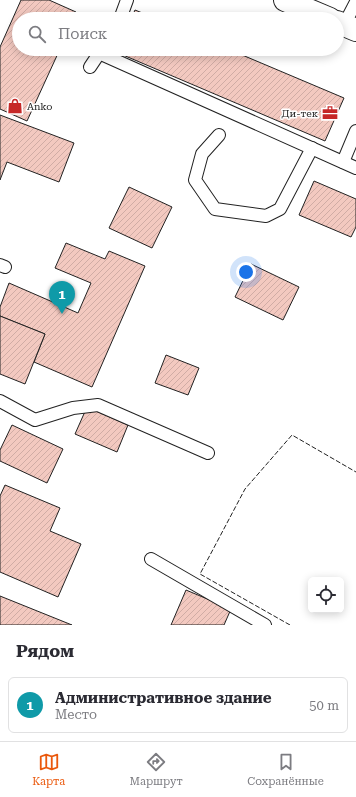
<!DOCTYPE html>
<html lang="ru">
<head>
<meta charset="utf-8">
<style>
  body { margin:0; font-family:"Roboto Serif",serif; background:#f7f7f7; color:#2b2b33 }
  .controls { position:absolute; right:12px; bottom:12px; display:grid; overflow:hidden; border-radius:6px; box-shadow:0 2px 10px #0003 }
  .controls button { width:36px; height:36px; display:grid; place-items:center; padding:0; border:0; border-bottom:1px solid #e1e1e2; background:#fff; color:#2b2b33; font:20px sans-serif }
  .you { position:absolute; left:246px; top:272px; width:14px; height:14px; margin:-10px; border:3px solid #fff; border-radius:50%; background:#1a73e8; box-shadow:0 0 0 6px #1a73e833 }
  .badge { display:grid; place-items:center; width:26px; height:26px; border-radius:50%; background:#ea580c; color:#fff; font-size:13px; font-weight:700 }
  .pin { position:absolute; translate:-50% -33px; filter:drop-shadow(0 1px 2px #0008) }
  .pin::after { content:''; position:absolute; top:21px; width:14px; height:12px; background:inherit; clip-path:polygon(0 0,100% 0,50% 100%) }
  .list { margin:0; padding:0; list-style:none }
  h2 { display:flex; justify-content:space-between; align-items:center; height:52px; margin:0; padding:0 16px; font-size:17px }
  h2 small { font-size:13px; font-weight:400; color:#7c7c81 }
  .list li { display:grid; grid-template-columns:26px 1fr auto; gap:12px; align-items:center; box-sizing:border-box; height:56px; margin:0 8px 8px; padding:0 8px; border:1px solid #e1e1e2; border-radius:6px }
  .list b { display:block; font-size:15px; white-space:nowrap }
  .list p { margin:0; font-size:13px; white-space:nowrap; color:#7c7c81 }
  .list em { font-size:13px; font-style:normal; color:#7c7c81 }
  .icon { flex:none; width:22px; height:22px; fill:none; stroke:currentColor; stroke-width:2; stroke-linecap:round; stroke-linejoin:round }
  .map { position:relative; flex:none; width:356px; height:625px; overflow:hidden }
  .search { position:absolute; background:#fff; box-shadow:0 2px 10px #0003; left:12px; right:12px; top:12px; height:44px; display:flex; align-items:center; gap:10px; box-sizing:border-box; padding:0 14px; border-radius:22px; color:#7c7c81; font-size:15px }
  .sheet { height:116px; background:#fff }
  nav { display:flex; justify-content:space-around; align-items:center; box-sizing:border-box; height:56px; border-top:1px solid #e1e1e2; background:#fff; font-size:11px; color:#7c7c81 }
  nav a { display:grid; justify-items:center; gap:2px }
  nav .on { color:#ea580c }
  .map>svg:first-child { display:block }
  .building { fill:url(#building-hatch); stroke:#222 }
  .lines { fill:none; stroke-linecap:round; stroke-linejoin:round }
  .service-casing { stroke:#222; stroke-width:14 }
  .secondary-casing { stroke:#222; stroke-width:24 }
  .service { stroke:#fff; stroke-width:12 }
  .secondary { stroke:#fff; stroke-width:22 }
  .fence { stroke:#222; stroke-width:1; stroke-dasharray:5 2; stroke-linecap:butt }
  .labels { text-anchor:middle; stroke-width:3; stroke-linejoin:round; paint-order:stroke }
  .poi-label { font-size:10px; fill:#222; stroke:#fff; text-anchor:start }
</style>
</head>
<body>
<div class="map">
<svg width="356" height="625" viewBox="0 0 356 625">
  <defs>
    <pattern id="building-hatch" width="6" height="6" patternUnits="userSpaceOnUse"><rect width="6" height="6" fill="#f3c9c0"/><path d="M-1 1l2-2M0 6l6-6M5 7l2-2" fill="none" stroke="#d0aca5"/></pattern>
  </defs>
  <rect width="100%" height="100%" fill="#fff"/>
  <!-- building -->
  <g class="building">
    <path d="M21 0H49L76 12 73 19H19V49H60L27 121 0 109V47Z"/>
    <path d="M135 10 157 19H131Z"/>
    <path d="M118 49H228L344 98 325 141 116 52Z"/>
    <path d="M0 115 74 143 59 182 7 162 0 180Z"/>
    <path d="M314 181 356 199V227L351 237 299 215Z"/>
    <path d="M129 187 172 207 152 248 109 228Z"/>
    <path d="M66 243 105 259 109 251 145 266 92 387 34 362 45 334 0 316V307L9 283 78 313 91 283 55 268Z"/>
    <path d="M251 264 299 287 283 320 235 297Z"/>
    <path d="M0 316 45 334 25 384 0 374Z"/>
    <path d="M166 355 199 368 188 395 155 383Z"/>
    <path d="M87 407 128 425 117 452 75 434Z"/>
    <path d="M12 425 63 449 47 483 0 461V450Z"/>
    <path d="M5 485 60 508 50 531 81 544 58 597 0 572V496Z"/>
    <path d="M186 590 231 609 224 625H171Z"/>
    <path d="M0 596 72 625H0Z"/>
  </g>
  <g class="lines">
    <defs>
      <g id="service">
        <path d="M120 19 127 0"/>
        <path d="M344 25 356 2"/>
        <path d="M99 53 356 168"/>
        <path d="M90 67 102 49"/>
        <path d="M219 135 202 154 195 180 215 209 266 216 280 209 312 148"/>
        <path d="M343 162 356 131"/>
        <path d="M0 265 5 267"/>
        <path d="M0 401 35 420 73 408 98 405 208 453"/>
        <path d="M151 559 265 625"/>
      </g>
      <g id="secondary">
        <path d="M285 0 330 19"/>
        <path d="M337 22 356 30"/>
      </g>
    </defs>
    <!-- service casing -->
    <use href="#service" class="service-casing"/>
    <!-- secondary casing -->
    <use href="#secondary" class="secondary-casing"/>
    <!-- service -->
    <use href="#service" class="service"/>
    <!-- secondary -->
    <use href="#secondary" class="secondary"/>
    <!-- fence -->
    <path class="fence" d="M290 625 200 574 245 489 292 435 356 472"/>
  </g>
  <!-- icons -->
  <defs>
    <symbol id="shop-bare" viewBox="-9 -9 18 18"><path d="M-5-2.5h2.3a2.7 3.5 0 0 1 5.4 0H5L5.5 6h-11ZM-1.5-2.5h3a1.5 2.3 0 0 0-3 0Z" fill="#c62828" stroke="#fff" stroke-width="2.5" paint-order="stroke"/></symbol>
    <symbol id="office-bare" viewBox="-9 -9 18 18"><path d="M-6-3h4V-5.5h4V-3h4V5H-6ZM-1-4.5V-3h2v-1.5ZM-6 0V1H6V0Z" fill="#c62828" stroke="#fff" stroke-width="2.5" paint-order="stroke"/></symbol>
  </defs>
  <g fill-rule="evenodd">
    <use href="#shop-bare" x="4" y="95" width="22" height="22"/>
    <use href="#office-bare" x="319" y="102" width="22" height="22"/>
  </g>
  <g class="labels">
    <!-- poi labels -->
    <g class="poi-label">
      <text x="27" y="110">Anko</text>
      <text x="318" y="117" text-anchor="end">Ди-тек</text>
    </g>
  </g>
</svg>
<div class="controls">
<button><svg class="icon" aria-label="locate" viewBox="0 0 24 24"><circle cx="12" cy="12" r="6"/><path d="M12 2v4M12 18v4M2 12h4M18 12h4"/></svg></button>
</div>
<div class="you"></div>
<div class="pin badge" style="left:62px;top:314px;background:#0f9aa8">1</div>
<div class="search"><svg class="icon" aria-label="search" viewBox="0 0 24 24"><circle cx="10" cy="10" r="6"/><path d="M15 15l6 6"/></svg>Поиск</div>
</div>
<section class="sheet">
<h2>Рядом<small></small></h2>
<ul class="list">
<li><span class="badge" style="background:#0f9aa8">1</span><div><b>Административное здание</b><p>Место</p></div><em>50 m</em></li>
</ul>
</section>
<nav>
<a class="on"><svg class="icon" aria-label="map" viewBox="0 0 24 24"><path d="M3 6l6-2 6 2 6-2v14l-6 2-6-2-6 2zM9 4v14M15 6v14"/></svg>Карта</a>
<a><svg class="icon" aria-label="directions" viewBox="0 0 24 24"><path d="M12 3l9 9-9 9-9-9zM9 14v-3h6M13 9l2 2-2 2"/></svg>Маршрут</a>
<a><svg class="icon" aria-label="saved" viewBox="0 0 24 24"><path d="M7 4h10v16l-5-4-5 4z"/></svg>Сохранённые</a>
</nav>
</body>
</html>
